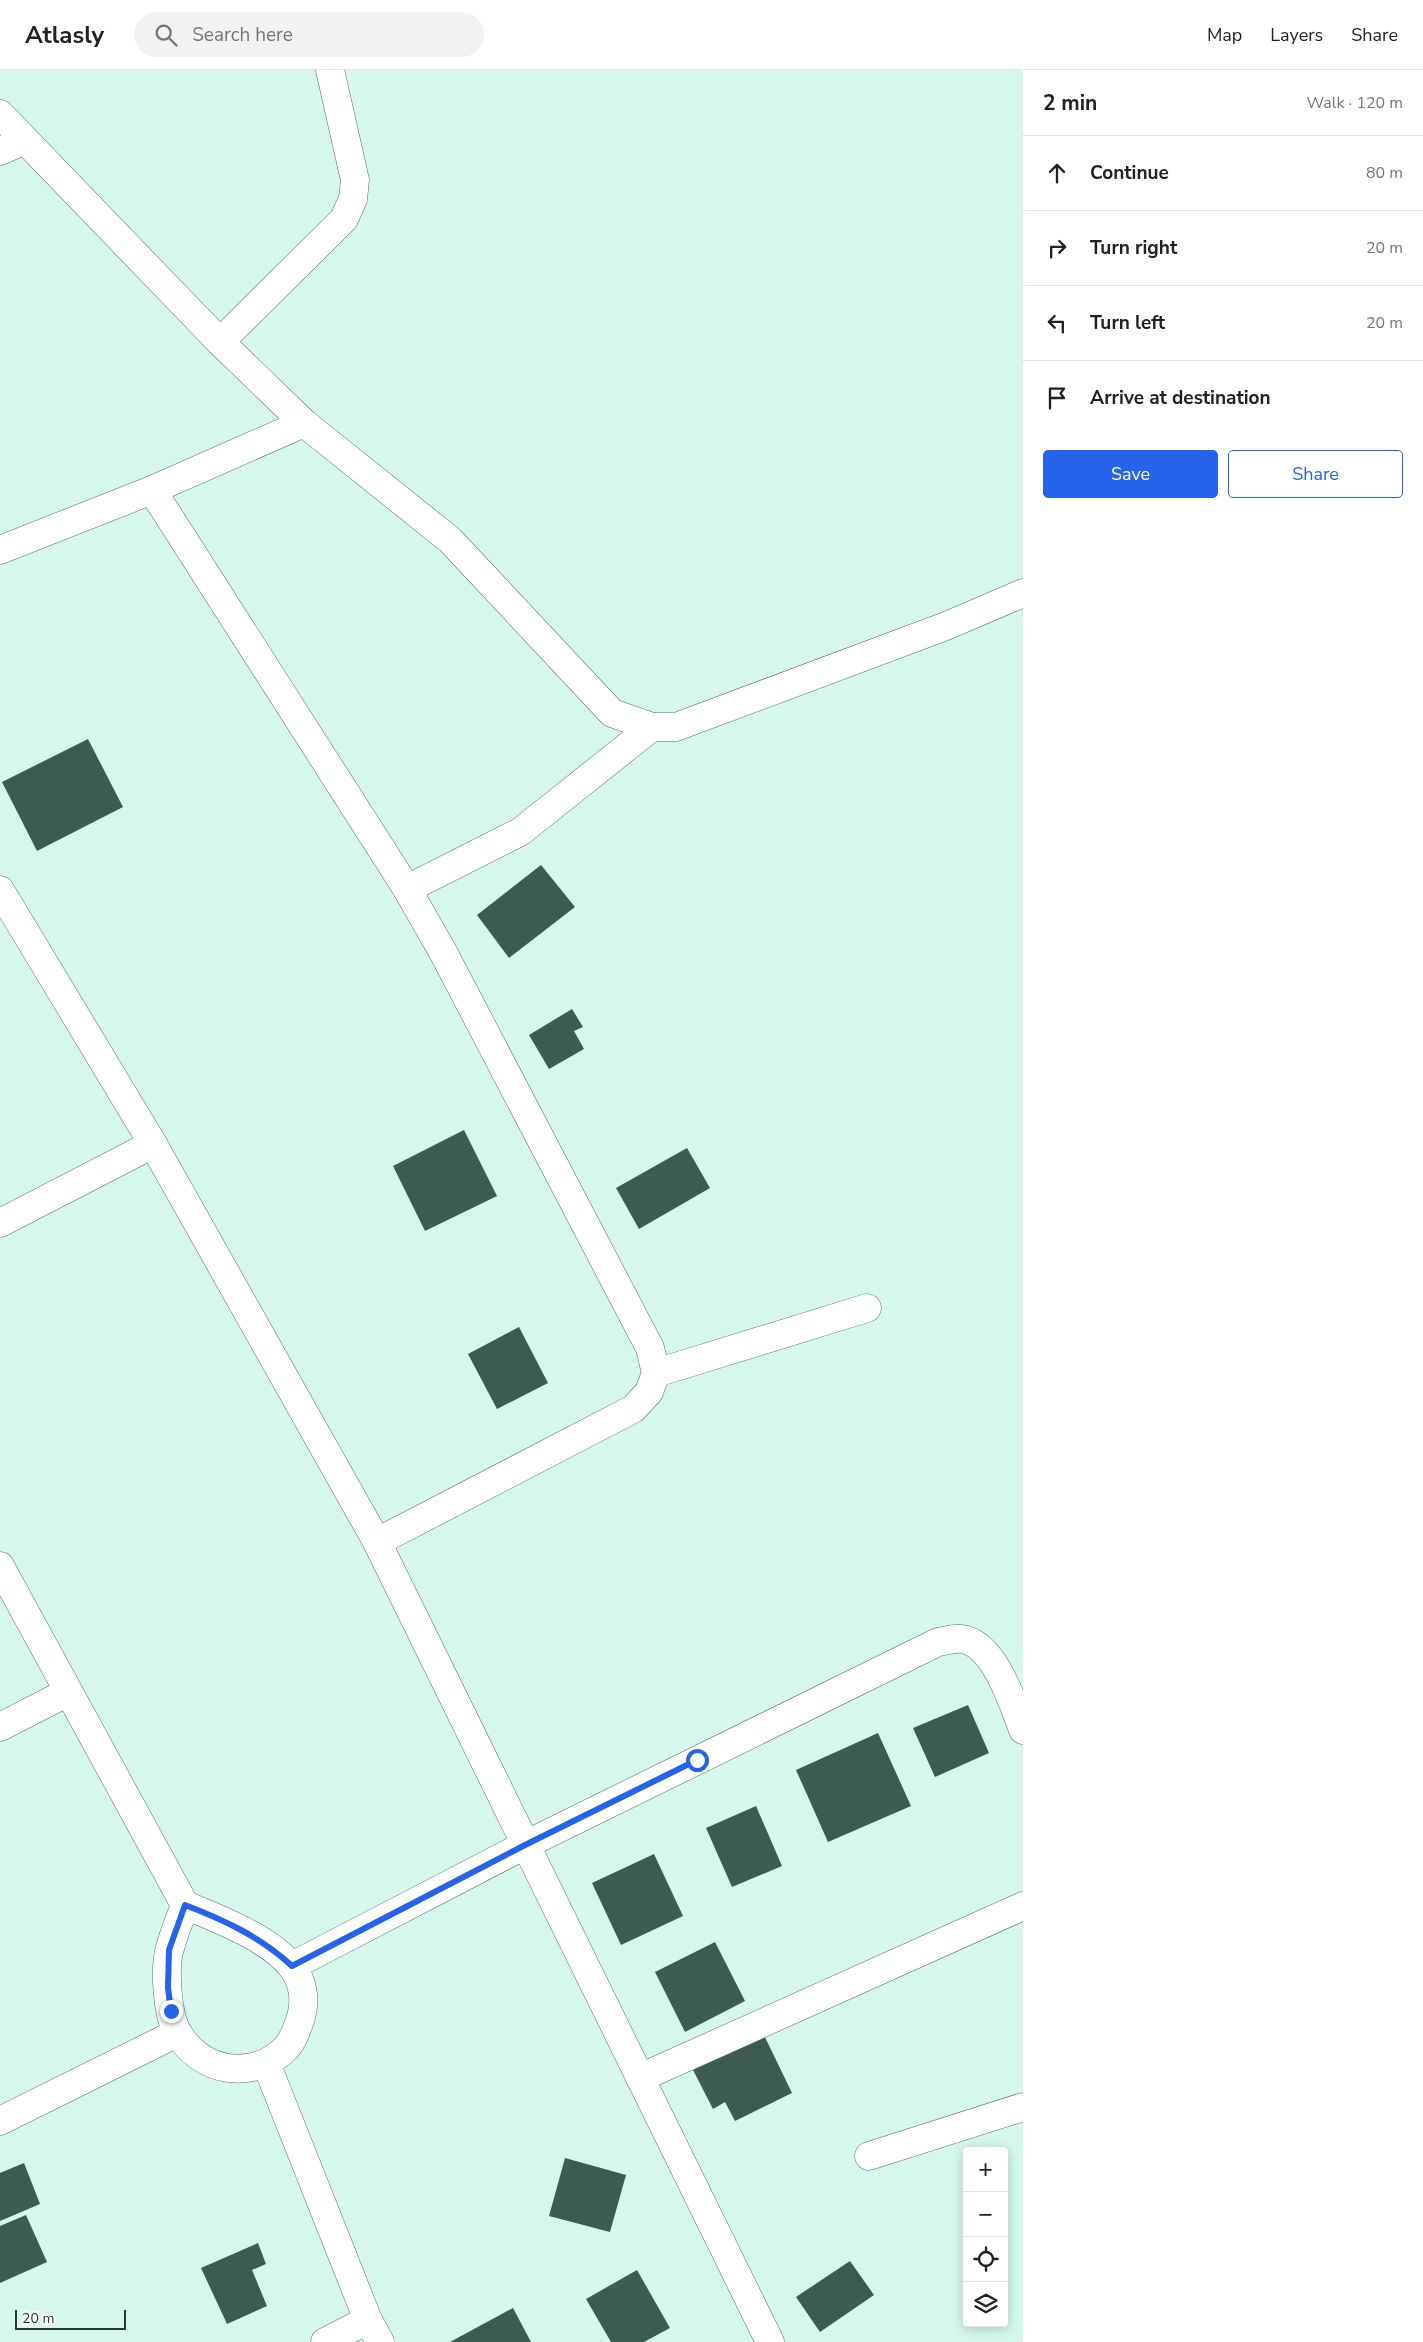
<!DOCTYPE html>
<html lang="en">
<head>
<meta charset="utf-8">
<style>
  body { margin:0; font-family:"Nunito Sans",sans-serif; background:#f2f2f2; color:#202124 }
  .controls { position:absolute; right:15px; bottom:15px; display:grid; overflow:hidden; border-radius:5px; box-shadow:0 2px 12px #0003 }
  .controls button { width:45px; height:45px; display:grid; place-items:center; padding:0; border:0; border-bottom:1px solid #e0e0e0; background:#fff; color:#202124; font:25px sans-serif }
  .scale { position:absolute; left:15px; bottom:12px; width:111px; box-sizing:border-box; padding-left:5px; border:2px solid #283531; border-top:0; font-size:14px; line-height:18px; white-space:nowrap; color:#283531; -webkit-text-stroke:4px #f7fdfb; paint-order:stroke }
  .stop { position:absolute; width:15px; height:15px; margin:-11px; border:4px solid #2563eb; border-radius:50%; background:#fff }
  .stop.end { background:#2563eb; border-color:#fff; box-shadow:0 1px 5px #0008 }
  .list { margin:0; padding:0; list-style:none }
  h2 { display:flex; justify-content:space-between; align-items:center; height:65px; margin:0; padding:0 20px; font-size:21px }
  h2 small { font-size:16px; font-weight:400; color:#757577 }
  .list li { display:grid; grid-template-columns:32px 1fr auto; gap:15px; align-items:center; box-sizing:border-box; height:75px; padding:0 20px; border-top:1px solid #e0e0e0 }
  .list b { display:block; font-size:19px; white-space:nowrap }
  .list em { font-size:16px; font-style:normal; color:#757577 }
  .actions { display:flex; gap:10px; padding:15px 20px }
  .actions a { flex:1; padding:11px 0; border:1px solid #2563eb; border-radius:5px; text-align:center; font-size:18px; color:#2563eb }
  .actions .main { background:#2563eb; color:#fff }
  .icon { flex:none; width:28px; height:28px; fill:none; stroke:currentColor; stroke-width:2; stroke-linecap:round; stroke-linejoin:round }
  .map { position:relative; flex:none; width:1023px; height:2272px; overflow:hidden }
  header { display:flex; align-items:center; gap:30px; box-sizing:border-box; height:70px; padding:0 25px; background:#fff; border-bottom:1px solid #e0e0e0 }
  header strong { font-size:24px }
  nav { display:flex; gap:28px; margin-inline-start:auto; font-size:18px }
  .search { width:350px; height:45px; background:#f2f2f2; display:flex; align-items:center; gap:12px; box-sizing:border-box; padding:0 18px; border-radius:28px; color:#757577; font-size:19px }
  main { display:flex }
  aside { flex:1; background:#fff }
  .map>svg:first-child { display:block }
  .building { fill:#3e5b53 }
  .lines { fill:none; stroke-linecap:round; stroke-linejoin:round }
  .minor-casing { stroke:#537169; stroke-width:29 }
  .minor { stroke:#fff; stroke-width:28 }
  .route { stroke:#2563eb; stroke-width:6 }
</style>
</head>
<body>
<header>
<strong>Atlasly</strong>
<div class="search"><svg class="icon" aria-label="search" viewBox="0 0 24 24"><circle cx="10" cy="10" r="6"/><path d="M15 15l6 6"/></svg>Search here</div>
<nav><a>Map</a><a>Layers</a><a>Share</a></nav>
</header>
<main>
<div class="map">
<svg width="1023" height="2272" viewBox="0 0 1023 2272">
  <rect width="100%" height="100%" fill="#d5f7ed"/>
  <!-- building -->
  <g class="building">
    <path d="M88 669 123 737 37 781 2 712Z"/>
    <path d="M541 795 575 837 509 888 477 845Z"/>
    <path d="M572 939 583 957 574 961 584 979 549 999 529 965Z"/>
    <path d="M464 1060 497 1126 425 1161 393 1096Z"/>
    <path d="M687 1078 710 1118 639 1159 616 1118Z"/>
    <path d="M519 1257 548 1313 497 1339 468 1284Z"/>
    <path d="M968 1635 989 1683 935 1707 913 1658Z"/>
    <path d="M878 1663 911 1736 828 1772 796 1700Z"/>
    <path d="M756 1736 782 1796 732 1817 706 1758Z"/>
    <path d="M654 1784 683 1846 621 1875 592 1813Z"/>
    <path d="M715 1872 745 1931 685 1962 655 1902Z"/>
    <path d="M763 1963 792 2023 735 2051 725 2032 713 2039 692 1998Z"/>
    <path d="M565 2088 626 2105 610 2162 549 2146Z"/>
    <path d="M24 2093 40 2134 0 2151V2103Z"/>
    <path d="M26 2145 47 2192 0 2213V2156Z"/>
    <path d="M258 2173 266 2194 252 2200 267 2236 227 2254 201 2198Z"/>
    <path d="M850 2191 874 2225 820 2262 796 2227Z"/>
    <path d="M637 2200 670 2258 644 2272H611L586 2229Z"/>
    <path d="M513 2238 531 2272H450Z"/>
  </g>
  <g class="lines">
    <defs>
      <g id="minor">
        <path d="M0 44 220 272 304 353 450 470 612 643 652 657H676L946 556 1023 523"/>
        <path d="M0 81 25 70"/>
        <path d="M220 272 344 149 353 129 355 110 330 0"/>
        <path d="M152 420 407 819 443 882 650 1278 656 1303 649 1322 633 1339 377 1472"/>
        <path d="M0 480 152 420 304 353"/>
        <path d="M407 819 520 762 652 657"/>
        <path d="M0 820 153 1074 377 1472 770 2272"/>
        <path d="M0 1153 153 1074"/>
        <path d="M656 1303 867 1238"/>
        <path d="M0 1496 185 1835C217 1848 271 1869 292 1897 303 1911 306 1930 301 1947 297 1959 293 1972 284 1980 251 2011 200 2002 178 1963 167 1946 164 1897 170 1878 174 1863 180 1849 185 1835"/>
        <path d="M0 1657 68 1622"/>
        <path d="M292 1896 525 1775 938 1572C945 1571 955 1568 962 1569 994 1573 1013 1633 1023 1660"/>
        <path d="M266 1993 368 2250 380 2272"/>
        <path d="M640 2008 1023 1836"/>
        <path d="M0 2051 177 1963"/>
        <path d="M869 2086 1023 2037"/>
        <path d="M325 2272 368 2250"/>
      </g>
    </defs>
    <!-- minor casing -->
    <use href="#minor" class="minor-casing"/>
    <!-- minor -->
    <use href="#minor" class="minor"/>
  </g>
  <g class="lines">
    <!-- route -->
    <path class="route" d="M171 1941 168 1918 169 1880 185 1835C224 1850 261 1867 292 1896L525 1775 697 1690"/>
  </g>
</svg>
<div class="controls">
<button>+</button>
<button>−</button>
<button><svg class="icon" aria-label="locate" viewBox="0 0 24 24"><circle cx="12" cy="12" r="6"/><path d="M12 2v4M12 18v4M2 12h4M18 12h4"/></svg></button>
<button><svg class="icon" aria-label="layers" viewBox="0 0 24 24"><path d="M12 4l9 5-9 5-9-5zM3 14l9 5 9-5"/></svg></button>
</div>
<div class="scale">20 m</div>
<div class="stop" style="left:697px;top:1690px"></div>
<div class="stop end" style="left:171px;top:1941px"></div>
</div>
<aside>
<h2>2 min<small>Walk · 120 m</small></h2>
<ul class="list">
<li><svg class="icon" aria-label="ahead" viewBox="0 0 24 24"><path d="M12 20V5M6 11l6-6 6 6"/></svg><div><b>Continue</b></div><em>80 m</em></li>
<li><svg class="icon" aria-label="right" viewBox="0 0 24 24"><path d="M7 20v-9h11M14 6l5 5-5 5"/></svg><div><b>Turn right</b></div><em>20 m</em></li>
<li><svg class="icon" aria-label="left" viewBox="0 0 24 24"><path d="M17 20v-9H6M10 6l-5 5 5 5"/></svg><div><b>Turn left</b></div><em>20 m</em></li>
<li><svg class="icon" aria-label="arrive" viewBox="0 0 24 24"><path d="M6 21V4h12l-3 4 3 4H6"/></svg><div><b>Arrive at destination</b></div></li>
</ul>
<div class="actions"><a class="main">Save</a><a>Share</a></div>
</aside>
</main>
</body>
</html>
